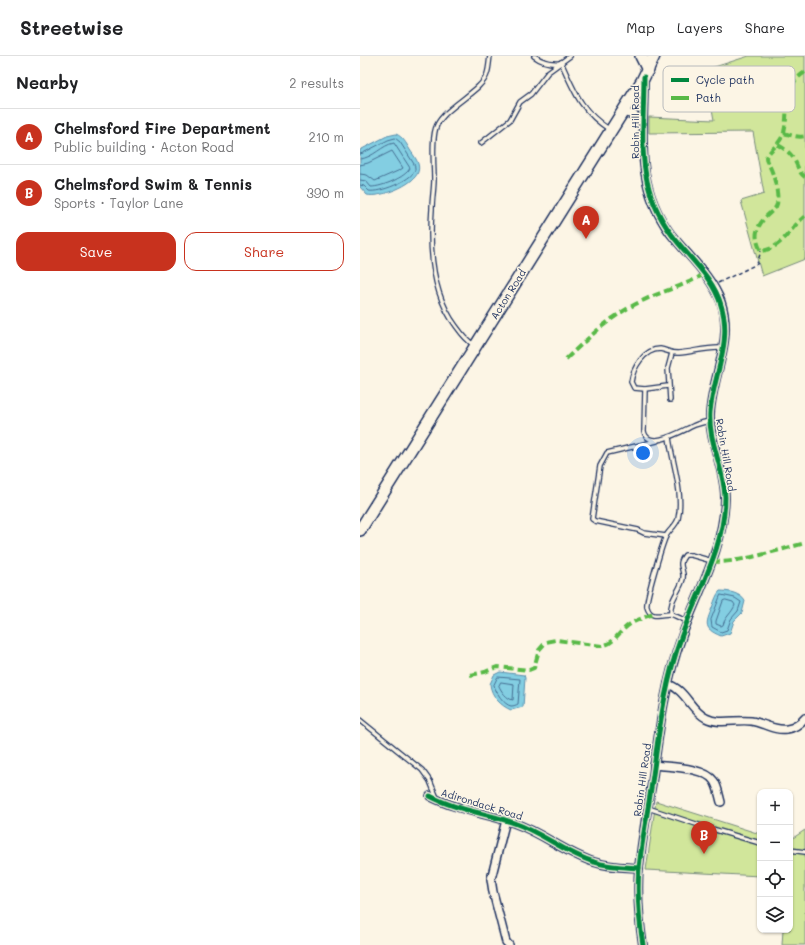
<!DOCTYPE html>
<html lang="en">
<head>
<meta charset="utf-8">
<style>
  body { margin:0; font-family:Mali,sans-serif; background:#f6f6f6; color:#202124 }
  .controls { position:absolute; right:12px; bottom:12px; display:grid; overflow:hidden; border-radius:8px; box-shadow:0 1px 3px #0004 }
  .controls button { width:36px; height:36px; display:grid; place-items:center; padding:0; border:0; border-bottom:1px solid #e0e0e0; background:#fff; color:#202124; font:20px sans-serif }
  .you { position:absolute; left:283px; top:397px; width:14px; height:14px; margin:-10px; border:3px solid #fff; border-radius:50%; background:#1a73e8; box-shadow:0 0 0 6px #1a73e833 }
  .badge { display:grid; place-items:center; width:26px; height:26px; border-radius:50%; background:#c8321e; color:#fff; font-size:13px; font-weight:700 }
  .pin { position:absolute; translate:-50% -33px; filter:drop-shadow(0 1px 2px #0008) }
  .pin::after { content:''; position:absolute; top:21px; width:14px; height:12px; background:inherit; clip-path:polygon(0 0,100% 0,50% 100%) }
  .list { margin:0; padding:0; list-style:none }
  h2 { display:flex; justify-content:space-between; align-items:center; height:52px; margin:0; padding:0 16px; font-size:17px }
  h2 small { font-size:13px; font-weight:400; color:#757577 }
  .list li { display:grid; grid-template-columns:26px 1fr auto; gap:12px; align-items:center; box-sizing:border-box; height:56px; padding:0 16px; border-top:1px solid #e0e0e0 }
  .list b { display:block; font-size:15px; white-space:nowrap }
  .list p { margin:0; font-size:13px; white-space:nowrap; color:#757577 }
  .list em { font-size:13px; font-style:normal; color:#757577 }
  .actions { display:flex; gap:8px; padding:12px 16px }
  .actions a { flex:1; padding:9px 0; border:1px solid #c8321e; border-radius:12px; text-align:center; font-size:14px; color:#c8321e }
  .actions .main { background:#c8321e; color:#fff }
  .icon { flex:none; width:22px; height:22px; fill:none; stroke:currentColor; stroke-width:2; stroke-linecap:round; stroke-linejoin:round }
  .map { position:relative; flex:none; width:445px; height:889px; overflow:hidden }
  header { display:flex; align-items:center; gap:24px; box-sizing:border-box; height:56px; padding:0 20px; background:#fff; border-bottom:1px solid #e0e0e0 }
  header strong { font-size:19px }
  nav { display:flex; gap:22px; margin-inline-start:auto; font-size:14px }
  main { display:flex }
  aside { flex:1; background:#fff }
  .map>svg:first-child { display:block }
  .green { fill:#d1e69b; stroke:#768a7c }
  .water { fill:#83cee2; stroke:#598ead }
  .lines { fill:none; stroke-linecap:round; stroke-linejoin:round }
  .shore { stroke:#456f93; stroke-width:1 }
  .lane-casing { stroke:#1b2f5e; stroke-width:6 }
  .street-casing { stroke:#1b2f5e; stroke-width:10 }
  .secondary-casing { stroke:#1b2f5e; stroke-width:14 }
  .path { stroke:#1b2f5e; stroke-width:1.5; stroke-dasharray:4 3; stroke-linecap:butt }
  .lane { stroke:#fcf5e5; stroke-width:3.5 }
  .street { stroke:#fcf5e5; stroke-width:7 }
  .secondary { stroke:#fcf5e5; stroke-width:11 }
  .quiet { stroke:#58b947; stroke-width:4; stroke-dasharray:8 4; stroke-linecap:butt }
  .cycleway-casing { stroke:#fcf5e5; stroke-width:8 }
  .cycleway { stroke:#00873e; stroke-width:5 }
  .labels { text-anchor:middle; stroke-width:3; stroke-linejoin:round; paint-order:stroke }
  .street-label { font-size:10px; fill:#1b2f5e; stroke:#fcf5e5 }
  .key { fill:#fcf5e5; stroke:#b8babc; stroke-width:1 }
  .key-label { font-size:11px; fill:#1b2f5e }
</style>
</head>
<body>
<header>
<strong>Streetwise</strong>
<nav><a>Map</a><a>Layers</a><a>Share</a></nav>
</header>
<main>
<aside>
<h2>Nearby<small>2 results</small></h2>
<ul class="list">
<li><span class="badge">A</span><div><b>Chelmsford Fire Department</b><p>Public building · Acton Road</p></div><em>210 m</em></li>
<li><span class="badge">B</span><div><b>Chelmsford Swim &amp; Tennis</b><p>Sports · Taylor Lane</p></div><em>390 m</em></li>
</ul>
<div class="actions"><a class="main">Save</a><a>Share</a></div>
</aside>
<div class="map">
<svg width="445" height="889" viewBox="0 0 445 889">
  <rect width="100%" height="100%" fill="#fcf5e5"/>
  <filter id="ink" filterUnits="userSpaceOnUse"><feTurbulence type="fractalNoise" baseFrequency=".025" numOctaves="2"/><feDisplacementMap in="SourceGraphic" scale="8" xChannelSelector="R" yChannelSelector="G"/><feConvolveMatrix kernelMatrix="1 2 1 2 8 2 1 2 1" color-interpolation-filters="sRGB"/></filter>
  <g filter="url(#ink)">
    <!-- green -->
    <g class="green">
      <path d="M389 0H445V203L402 220 381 145 404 138 393 76 289 77V61L354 64 345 14Z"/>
      <path d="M296 745 400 778V820L286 814Z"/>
      <path d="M445 774V889H422L423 874H430V784Z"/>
    </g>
    <!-- water -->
    <g class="water">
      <path d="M36 78C43 81 46 87 50 94 54 100 61 108 58 116 54 129 20 142 7 139L0 131V94L27 80Z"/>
      <path d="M360 535C369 535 380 537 385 545L382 557 374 565 370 577 361 580C341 572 347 566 353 549 355 544 356 539 360 535Z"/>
      <path d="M140 616 164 619 165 622 163 651 151 654C141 650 131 640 130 628L134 619Z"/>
    </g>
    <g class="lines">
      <!-- shore -->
      <g class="shore">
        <path d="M0 98 3 97 28 84 35 82 40 86 54 108C55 110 55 112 55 114 51 125 19 137 9 135L4 130 0 129"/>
        <path d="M0 103C13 102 22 89 34 87L50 112C46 121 22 131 11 131L6 125 0 124"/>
        <path d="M0 109 8 107 32 95 43 112 40 114 15 125 7 119 0 118"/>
        <path d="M361 539 375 542 381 546 378 555 371 563 367 574 361 576 352 571 351 564Z"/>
        <path d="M366 544 373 546 375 549C372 557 365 561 363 569L361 570 356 568V565L363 545Z"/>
        <path d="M138 621 160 623 158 648C156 649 154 650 151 650 144 649 135 635 134 629Z"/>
        <path d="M141 626 154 628 153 644C147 643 141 635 139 630Z"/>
      </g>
      <defs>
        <g id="lane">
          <path d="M174 0C182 6 190 8 200 7"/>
          <path d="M201 6C215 37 221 55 250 74"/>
          <path d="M121 87 150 64 160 46 171 38 188 16 210 0"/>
          <path d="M114 289C107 285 101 277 96 270 72 238 69 192 72 153 72 143 74 133 74 123 74 110 71 80 77 69 86 50 122 35 127 18 129 12 129 6 130 0"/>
          <path d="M308 330 285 333 274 332 271 326C273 312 284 293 300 293 307 294 312 298 319 297 333 296 347 291 362 292"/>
          <path d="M285 333 284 375C288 396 323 374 335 369 340 367 345 366 350 365"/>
          <path d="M310 344 308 312 312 297"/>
          <path d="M309 381C312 406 324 437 318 463 316 470 309 474 306 480 302 489 285 545 287 551 291 565 303 557 311 558 314 559 323 564 328 565"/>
          <path d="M297 385 247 397 240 410 232 463 235 465 278 474 284 477 306 480"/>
          <path d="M311 558C309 544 320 535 323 523 325 513 316 510 325 499H331L352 505"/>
          <path d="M0 664 62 714 70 725 77 742"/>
          <path d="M288 752 342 770 400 787"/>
          <path d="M430 794 445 796"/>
        </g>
        <g id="street">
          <path d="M262 56 274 59 283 67"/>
          <path d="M308 628C326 634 330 654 346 662 359 669 377 663 391 665 404 667 414 675 427 673 434 672 440 668 445 662"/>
          <path d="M294 709C309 711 345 711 354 725 358 731 359 739 361 746"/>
          <path d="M70 740C96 754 126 757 154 767 183 777 205 797 234 806 248 811 264 811 279 812"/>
          <path d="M146 764 131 823 133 836 146 886 149 889"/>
          <path d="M283 889C279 864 277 838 279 812 282 783 287 755 292 727 299 676 304 629 322 580 338 535 364 492 365 442 365 413 349 386 350 358 352 320 374 284 361 246 351 219 327 199 310 177 274 127 284 81 284 24"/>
        </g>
        <g id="secondary">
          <path d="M281 0 288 14"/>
          <path d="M0 474 282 25 294 0"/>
        </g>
      </defs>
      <!-- lane casing -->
      <use href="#lane" class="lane-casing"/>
      <!-- street casing -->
      <use href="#street" class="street-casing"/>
      <!-- secondary casing -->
      <use href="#secondary" class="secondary-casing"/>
      <!-- path -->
      <path class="path" d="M358 227 397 208 401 195"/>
      <!-- lane -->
      <use href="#lane" class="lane"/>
      <!-- street -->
      <use href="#street" class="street"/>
      <!-- secondary -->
      <use href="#secondary" class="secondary"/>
      <!-- quiet -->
      <g class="quiet">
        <path d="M445 16C420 33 430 51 424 76 421 87 412 92 406 101 406 105 407 106 409 109 414 118 419 138 417 148 416 152 414 153 412 155 397 168 392 178 401 195 422 193 430 172 445 160"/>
        <path d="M424 77C431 79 438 82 445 80"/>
        <path d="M418 89C425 93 431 97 435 105 438 111 439 117 445 121"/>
        <path d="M206 303C229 281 253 258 282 245 302 235 325 230 344 218"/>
        <path d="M352 505C369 510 426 492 445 487"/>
        <path d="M110 619 125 616 137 611 169 614 174 612 179 594 186 586 196 584 242 590C254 587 255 581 264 573 272 565 283 562 293 558"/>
      </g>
      <defs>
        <g id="cycleway">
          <path d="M70 740C96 754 126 757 154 767 183 777 205 797 234 806 248 811 264 811 279 812"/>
          <path d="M283 889C279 864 277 837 279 812 282 783 288 755 292 726 299 677 304 627 322 579 338 534 365 491 365 441 364 412 348 385 350 356 353 320 373 286 361 249 353 221 328 201 312 179 274 128 284 80 284 21"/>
        </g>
      </defs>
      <!-- cycleway casing -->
      <use href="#cycleway" class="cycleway-casing"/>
      <!-- cycleway -->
      <use href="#cycleway" class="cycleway"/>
    </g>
  </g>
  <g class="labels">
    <!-- street labels -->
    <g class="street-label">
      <text transform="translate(275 66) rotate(-90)" y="4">Robin Hill Road</text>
      <text transform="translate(148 238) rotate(-58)" y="4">Acton Road</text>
      <text transform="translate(366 399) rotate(80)" y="4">Robin Hill Road</text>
      <text transform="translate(282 724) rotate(-82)" y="4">Robin Hill Road</text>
      <text transform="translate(122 748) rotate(17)" y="4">Adirondack Road</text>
    </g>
  </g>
  <!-- legend -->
  <rect x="303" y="10" width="132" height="46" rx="6" class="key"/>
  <rect x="311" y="22" width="18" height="4" fill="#00873e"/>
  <rect x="311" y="40" width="18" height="4" fill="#58b947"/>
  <g class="key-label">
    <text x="336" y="28">Cycle path</text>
    <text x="336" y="46">Path</text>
  </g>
</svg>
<div class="controls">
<button>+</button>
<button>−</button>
<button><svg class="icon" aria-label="locate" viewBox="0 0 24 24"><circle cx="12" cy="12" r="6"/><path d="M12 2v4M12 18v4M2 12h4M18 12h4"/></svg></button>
<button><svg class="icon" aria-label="layers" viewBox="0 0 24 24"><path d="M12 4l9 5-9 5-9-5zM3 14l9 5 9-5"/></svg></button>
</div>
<div class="you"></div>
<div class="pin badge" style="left:226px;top:183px">A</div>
<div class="pin badge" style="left:344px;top:798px">B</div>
</div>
</main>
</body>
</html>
